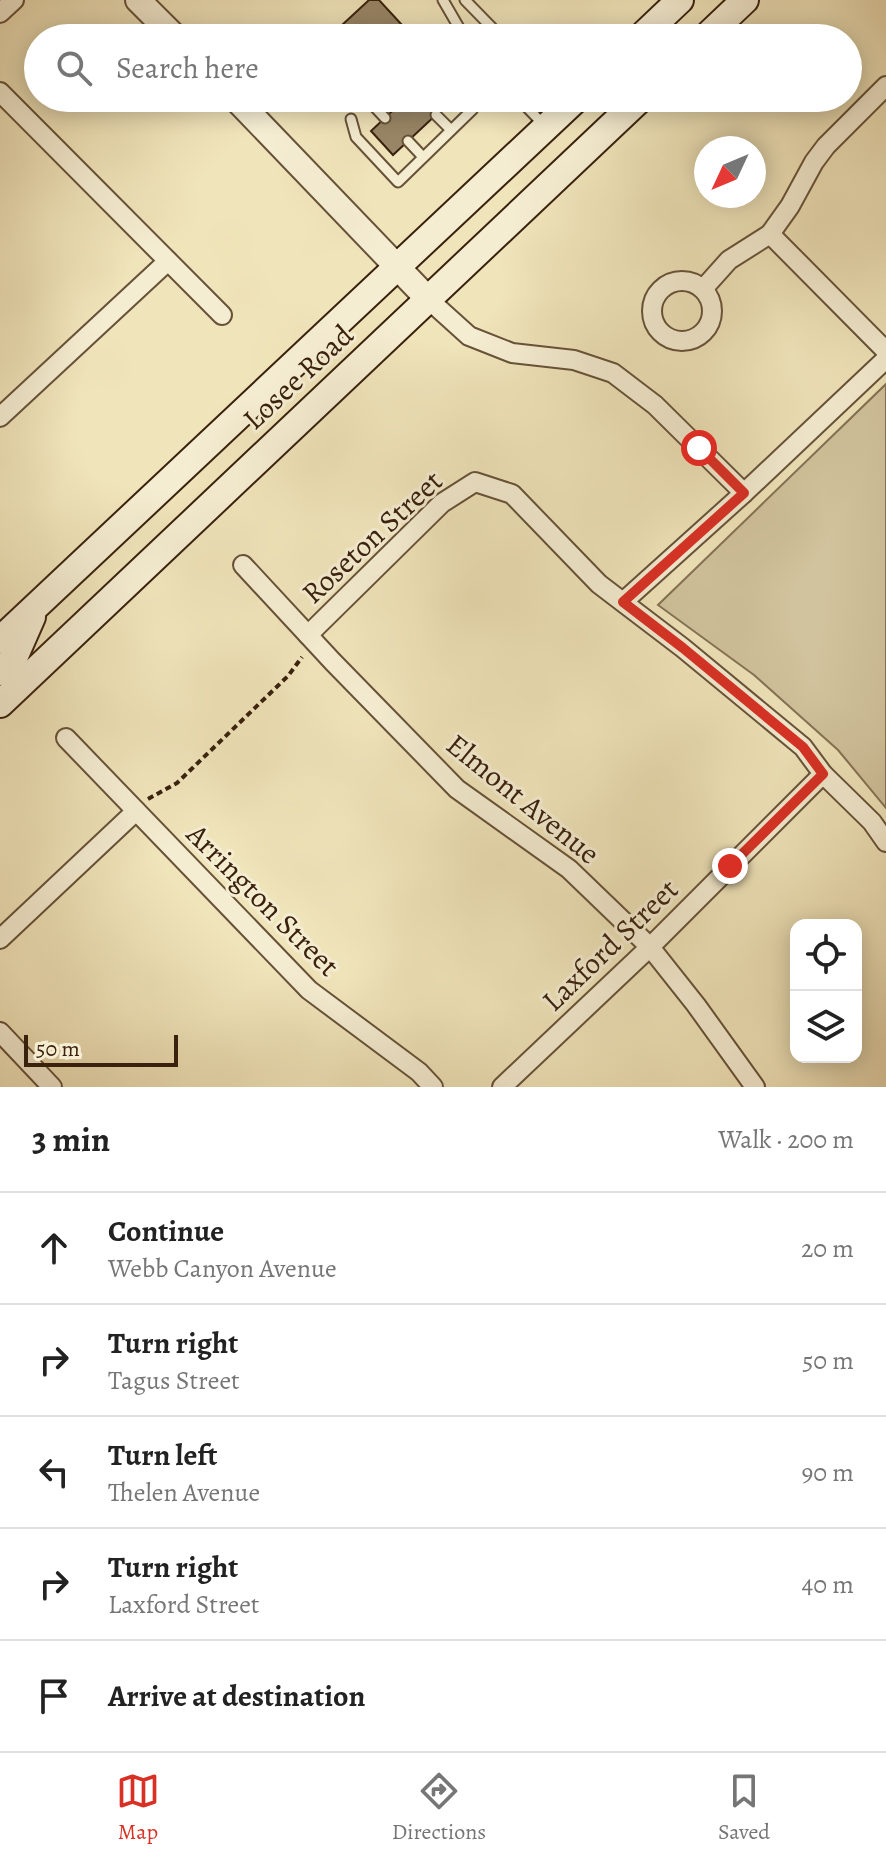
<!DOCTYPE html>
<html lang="en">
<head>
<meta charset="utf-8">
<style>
  body { margin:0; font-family:Alegreya,serif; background:#f2f2f2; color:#222 }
  .controls { position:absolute; right:24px; bottom:24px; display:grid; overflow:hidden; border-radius:16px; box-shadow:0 4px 20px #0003 }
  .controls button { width:72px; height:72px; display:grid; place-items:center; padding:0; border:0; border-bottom:2px solid #e0e0e0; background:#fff; color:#222; font:40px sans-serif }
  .compass { position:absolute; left:694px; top:136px; width:72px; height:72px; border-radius:50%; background:#fff; box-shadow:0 4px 20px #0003; rotate:226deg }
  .scale { position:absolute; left:24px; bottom:20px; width:154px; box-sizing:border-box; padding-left:8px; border:4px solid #39210d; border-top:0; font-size:22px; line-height:28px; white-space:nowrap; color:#39210d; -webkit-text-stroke:6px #f5edd2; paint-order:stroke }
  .stop { position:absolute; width:24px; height:24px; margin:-18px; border:6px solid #d93025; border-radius:50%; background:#fff }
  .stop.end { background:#d93025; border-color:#fff; box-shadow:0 2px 8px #0008 }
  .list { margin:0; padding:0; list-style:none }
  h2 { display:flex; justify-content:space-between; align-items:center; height:104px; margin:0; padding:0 32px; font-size:34px }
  h2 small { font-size:26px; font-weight:400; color:#767676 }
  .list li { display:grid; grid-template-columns:52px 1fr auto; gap:24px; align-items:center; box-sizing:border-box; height:112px; padding:0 32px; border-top:2px solid #e0e0e0 }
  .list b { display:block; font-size:30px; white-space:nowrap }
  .list p { margin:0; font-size:26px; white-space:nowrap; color:#767676 }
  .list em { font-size:26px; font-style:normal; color:#767676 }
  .icon { flex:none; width:44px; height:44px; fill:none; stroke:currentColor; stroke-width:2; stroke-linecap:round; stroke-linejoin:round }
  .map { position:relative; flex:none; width:886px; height:1087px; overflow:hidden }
  .search { position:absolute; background:#fff; box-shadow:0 4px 20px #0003; left:24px; right:24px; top:24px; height:88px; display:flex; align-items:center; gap:20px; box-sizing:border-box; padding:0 28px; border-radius:44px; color:#767676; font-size:30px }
  .sheet { height:664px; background:#fff }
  nav { display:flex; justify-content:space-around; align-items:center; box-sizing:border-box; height:112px; border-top:2px solid #e0e0e0; background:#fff; font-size:22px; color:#767676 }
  nav a { display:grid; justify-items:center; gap:4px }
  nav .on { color:#d93025 }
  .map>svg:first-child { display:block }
  .green { fill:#d1c39d; stroke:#857255; stroke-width:2 }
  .building { fill:#988667; stroke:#39210d; stroke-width:2 }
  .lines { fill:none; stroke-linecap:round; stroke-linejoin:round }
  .service-casing { stroke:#675238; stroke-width:13 }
  .minor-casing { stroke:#675238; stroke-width:22 }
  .tertiary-casing { stroke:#675238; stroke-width:28 }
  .secondary-casing { stroke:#39210d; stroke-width:30 }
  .path { stroke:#39210d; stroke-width:4; stroke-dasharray:6 4; stroke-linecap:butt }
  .service { stroke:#f5edd2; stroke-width:9 }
  .minor { stroke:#f5edd2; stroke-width:18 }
  .tertiary { stroke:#f5edd2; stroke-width:24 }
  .secondary { stroke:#f5edd2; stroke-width:26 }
  .route { stroke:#d93025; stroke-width:10 }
  .labels { text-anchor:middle; stroke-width:6; stroke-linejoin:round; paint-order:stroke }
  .street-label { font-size:30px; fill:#39210d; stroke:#f5edd2 }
</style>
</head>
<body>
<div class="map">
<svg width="886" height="1087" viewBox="0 0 886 1087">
  <rect width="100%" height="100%" fill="#f0e4ba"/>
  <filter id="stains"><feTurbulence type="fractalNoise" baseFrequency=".0025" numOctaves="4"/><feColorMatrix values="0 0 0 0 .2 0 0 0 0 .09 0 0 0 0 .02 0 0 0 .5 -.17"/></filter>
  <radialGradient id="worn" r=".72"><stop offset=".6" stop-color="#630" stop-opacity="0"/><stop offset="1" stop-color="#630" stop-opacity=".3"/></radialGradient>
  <!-- green -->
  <path class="green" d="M886 384V808L838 750 754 675 658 605Z"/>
  <!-- building -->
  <g class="building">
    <path d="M369 0H379L402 25 388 38H328Z"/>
    <path d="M406 98 453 99 393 155 371 131Z"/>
  </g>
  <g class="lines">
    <defs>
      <g id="service">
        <path d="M443 0 465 38"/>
        <path d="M465 0 502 38"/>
        <path d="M518 98 543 124"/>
        <path d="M370 102 385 118"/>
        <path d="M436 115 451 130"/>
        <path d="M351 119 356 137 398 182 473 109 462 98"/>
        <path d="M408 141 423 157"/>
      </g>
      <g id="minor">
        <path d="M0 13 14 0"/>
        <path d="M0 92 222 315"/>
        <path d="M770 234 886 351"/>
        <circle cx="682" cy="311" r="30"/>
        <path d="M703 289 729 260 770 234 790 206 814 162 826 146 886 86"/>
        <path d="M428 299 469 336 512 353 574 360 613 373 655 405 744 493"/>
        <path d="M0 417 168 261"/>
        <path d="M243 565 333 662 457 789 569 869 650 947 696 1005 755 1087"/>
        <path d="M623 602 744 493 886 359"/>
        <path d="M308 635 442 503 475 482 512 494 599 584 683 648 803 747 823 774 872 822 886 842"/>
        <path d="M66 738 309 990 419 1072 433 1087"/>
        <path d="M0 939 136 811"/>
        <path d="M0 1032 52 1087"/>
        <path d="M502 1087 650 947 823 774"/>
      </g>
      <g id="tertiary">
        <path d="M138 0 176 38"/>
        <path d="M235 98 428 299"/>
      </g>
      <g id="secondary">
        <path d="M640 38 680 0"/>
        <path d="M705 38 745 0"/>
        <path d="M0 640 577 98"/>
        <path d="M0 672 14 658 32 617"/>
        <path d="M0 704 641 98"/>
      </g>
    </defs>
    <!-- service casing -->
    <use href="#service" class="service-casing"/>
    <!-- minor casing -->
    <use href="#minor" class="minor-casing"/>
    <!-- tertiary casing -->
    <use href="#tertiary" class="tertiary-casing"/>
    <!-- secondary casing -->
    <use href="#secondary" class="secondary-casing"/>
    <!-- path -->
    <path class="path" d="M148 799 177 783 288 676 302 657"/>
    <!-- service -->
    <use href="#service" class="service"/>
    <!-- minor -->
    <use href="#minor" class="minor"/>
    <!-- tertiary -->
    <use href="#tertiary" class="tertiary"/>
    <!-- secondary -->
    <use href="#secondary" class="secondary"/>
  </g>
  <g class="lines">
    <!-- route -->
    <path class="route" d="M699 448 744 493 623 602 683 648 803 747 823 774 730 866"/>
  </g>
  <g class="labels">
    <!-- street labels -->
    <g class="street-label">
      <text transform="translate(298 377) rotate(-43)" y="10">Losee Road</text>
      <text transform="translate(372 537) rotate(-43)" y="10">Roseton Street</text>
      <text transform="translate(523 799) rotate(39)" y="10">Elmont Avenue</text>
      <text transform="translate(263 900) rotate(45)" y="10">Arrington Street</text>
      <text transform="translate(610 945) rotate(-44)" y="10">Laxford Street</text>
    </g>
  </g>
  <rect width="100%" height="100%" filter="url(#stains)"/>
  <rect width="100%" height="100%" fill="url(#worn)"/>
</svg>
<div class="controls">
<button><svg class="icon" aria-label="locate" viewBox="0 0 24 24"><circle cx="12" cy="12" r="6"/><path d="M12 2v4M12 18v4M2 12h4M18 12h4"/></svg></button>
<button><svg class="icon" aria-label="layers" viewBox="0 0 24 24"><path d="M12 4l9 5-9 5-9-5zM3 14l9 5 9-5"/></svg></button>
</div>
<svg class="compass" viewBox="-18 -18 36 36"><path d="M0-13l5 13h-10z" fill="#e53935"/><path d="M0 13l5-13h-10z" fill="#767676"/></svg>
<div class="scale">50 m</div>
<div class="stop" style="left:699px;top:448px"></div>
<div class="stop end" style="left:730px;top:866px"></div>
<div class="search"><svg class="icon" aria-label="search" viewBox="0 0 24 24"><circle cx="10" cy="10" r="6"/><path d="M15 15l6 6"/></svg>Search here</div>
</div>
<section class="sheet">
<h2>3 min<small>Walk · 200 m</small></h2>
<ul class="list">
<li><svg class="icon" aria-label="ahead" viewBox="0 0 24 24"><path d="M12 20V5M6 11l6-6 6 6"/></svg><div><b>Continue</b><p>Webb Canyon Avenue</p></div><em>20 m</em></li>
<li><svg class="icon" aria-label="right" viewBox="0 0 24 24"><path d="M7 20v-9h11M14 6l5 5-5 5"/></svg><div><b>Turn right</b><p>Tagus Street</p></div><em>50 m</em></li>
<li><svg class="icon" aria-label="left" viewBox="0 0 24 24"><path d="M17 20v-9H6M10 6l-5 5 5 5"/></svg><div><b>Turn left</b><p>Thelen Avenue</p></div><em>90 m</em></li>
<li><svg class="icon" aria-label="right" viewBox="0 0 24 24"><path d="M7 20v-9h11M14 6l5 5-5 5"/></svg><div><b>Turn right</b><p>Laxford Street</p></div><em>40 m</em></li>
<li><svg class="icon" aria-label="arrive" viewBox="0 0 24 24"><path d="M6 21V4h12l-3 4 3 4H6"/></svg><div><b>Arrive at destination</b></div></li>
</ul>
</section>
<nav>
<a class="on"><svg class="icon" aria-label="map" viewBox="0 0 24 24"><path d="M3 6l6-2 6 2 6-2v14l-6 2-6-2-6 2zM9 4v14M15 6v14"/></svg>Map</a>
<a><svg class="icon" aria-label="directions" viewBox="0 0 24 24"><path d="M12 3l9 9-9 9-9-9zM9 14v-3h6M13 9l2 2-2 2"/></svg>Directions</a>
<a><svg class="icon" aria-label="saved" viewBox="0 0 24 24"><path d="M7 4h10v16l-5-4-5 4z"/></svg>Saved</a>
</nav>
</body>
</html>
